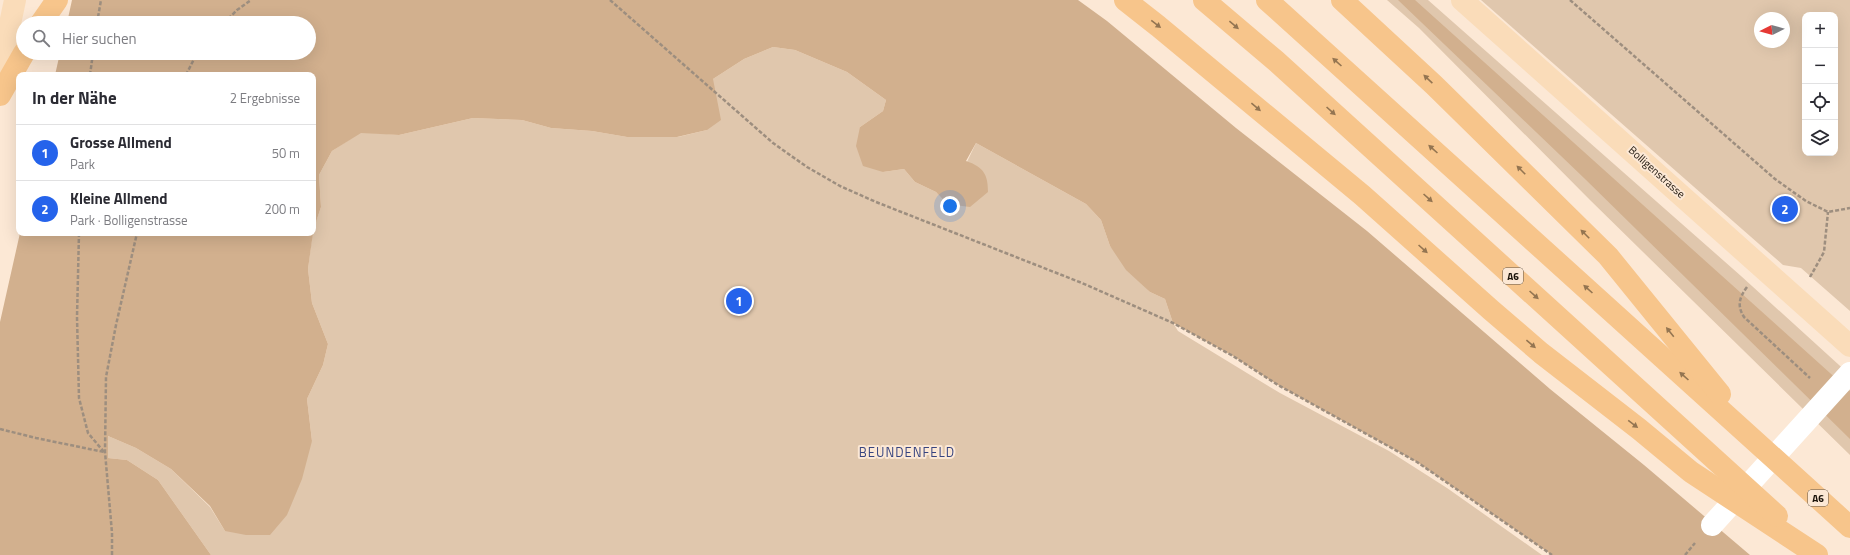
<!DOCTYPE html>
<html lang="de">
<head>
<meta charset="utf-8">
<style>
  body { margin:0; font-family:"Titillium Web",sans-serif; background:#f2f2f3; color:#2b2b33 }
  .controls { position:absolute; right:12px; top:12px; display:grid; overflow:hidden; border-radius:8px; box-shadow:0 4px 16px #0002 }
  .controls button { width:36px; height:36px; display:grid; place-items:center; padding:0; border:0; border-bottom:1px solid #e1e1e2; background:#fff; color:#2b2b33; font:20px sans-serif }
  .compass { position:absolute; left:1754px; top:12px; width:36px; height:36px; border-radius:50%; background:#fff; box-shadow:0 4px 16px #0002; rotate:264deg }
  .you { position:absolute; left:950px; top:206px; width:14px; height:14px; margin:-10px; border:3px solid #fff; border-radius:50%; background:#1a73e8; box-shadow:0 0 0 6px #1a73e833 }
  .badge { display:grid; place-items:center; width:26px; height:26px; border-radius:50%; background:#2563eb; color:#fff; font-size:13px; font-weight:700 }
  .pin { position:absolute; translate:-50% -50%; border:2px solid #fff; box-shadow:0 1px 4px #0006 }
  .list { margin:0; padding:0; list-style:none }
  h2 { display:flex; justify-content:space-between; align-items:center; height:52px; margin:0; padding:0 16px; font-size:17px }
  h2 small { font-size:13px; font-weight:400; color:#7c7c81 }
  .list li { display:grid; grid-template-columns:26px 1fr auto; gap:12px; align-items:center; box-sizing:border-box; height:56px; padding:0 16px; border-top:1px solid #e1e1e2 }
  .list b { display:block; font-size:15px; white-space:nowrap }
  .list p { margin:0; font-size:13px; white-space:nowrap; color:#7c7c81 }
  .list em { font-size:13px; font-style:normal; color:#7c7c81 }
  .icon { flex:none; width:22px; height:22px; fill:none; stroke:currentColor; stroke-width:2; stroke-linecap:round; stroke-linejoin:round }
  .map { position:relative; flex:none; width:1850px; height:555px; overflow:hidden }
  .search { position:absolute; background:#fff; box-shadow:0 4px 16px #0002; left:16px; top:16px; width:300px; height:44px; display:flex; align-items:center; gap:10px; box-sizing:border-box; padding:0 14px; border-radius:22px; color:#7c7c81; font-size:15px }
  .panel { position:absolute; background:#fff; box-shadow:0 4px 16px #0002; left:16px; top:72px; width:300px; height:164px; border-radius:8px }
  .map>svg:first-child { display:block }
  .green { fill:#e0c7ad; fill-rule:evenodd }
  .forest { fill:#d2b08e }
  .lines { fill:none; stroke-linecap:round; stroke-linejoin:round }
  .path { stroke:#9d8e7f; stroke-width:2.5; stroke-dasharray:4 2; stroke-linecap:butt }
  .minor { stroke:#fff; stroke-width:22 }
  .major { stroke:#fadcb9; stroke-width:22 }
  .highway { stroke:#f7c58b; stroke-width:22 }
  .oneway { fill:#947551 }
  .labels { text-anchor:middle; stroke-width:4; stroke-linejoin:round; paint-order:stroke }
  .shield { fill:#fce8d5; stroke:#5e5347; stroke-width:1 }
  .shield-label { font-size:10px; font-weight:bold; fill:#1b130a }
  .street-label { font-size:11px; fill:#1b130a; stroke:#fce8d5 }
  .quarter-label { font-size:13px; letter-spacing:1px; fill:#37447f; stroke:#fce8d5 }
</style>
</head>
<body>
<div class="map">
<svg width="1850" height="555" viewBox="0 0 1850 555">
  <rect width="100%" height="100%" fill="#fce8d5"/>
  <!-- green -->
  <g class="green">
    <path d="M1387 0H1428L1741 276 1850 375V455L1590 200 1419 28Z"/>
    <path d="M1481 0H1850V311L1801 268 1783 265ZM1805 15H1835V153H1805ZM1760 18H1784V42H1760Z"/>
    <path d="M773 47 795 50 847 72 886 100 883 111 860 127 883 172 904 169 915 182 936 192 947 204 976 143 1086 204 1101 220 1110 246 1150 292 1165 299 1173 323 1178 331 1280 393 1389 451 1447 488 1542 555H211L158 480 127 460 108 458V436L136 448 171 469 210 507 225 531 312 441 307 399 323 365 328 344 312 303 308 269 313 230 321 207 319 175 332 151 361 132 399 135 473 118 522 120 551 128 592 131 627 137H678L707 130 713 79 744 59Z"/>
  </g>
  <!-- forest -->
  <g class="forest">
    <path d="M72 0H1078L1107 21 1236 128 1367 231 1550 389 1644 465 1750 555H1552L1417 462 1278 385 1233 356 1173 323 1165 299 1150 292 1126 270 1110 246 1101 220 1086 204 976 143 966 161C984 167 988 175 988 192L970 207 947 204 936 192 915 182 904 169 883 172 863 166 856 146 860 127 883 111 886 100 847 72 795 50 773 47 744 59 713 79 721 120 707 130 677 137H627L592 131 551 128 522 120 473 118 399 135 361 133 332 151 319 175 321 207 313 231V75H55L60 53H309V23H67Z"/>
    <path d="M1398 0H1415L1850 391V439L1584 178Z"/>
    <path d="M20 233H313L308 269 312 303 328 344 323 365 307 399 312 441 302 479 287 515 270 535H246L225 531 210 506 171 469 136 448 108 436V458L127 460 158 480 211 555H0V322Z"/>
  </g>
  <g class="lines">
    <!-- path -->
    <g class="path">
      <path d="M610 0 773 143 807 167 840 186 876 202 1082 283 1173 323 1233 356 1278 385 1417 462 1552 555"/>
      <path d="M1570 0 1775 179 1806 201 1828 212 1850 208"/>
      <path d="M97 23 101 0"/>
      <path d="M224 23 237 10 251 0"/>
      <path d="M90 75 93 53"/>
      <path d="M186 75 197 53"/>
      <path d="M79 233 77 317 79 398 88 433 104 452"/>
      <path d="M1810 277 1824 252 1828 212"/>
      <path d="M1747 287C1739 298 1737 306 1744 317L1810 378"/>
      <path d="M0 429 36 438 104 452"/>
      <path d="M112 555V533L105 452 106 377 116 325 137 233"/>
      <path d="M1685 555 1695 543"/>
    </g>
    <!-- minor -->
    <path class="minor" d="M1712 525 1850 373"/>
    <!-- major -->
    <g class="major">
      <path d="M1462 0 1850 346"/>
      <path d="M0 72 15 0"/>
    </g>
    <!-- highway -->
    <g class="highway">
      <path d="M1125 0 1158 26 1362 195 1491 310 1541 353 1639 429 1691 472 1817 555"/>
      <path d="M1204 0 1276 61 1777 516"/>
      <path d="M1267 0 1850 527"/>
      <path d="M1342 0 1434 85 1608 256 1720 394"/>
      <path d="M41 23 57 0"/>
      <path d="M0 95 24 53"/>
    </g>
  </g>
  <!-- one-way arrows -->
  <defs><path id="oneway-solid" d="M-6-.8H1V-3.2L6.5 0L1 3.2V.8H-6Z"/></defs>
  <g class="oneway">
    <use href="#oneway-solid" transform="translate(1156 24) rotate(38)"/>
    <use href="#oneway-solid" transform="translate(1234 25) rotate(40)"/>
    <use href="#oneway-solid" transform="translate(1337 62) rotate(-138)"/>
    <use href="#oneway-solid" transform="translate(1428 79) rotate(-137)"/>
    <use href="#oneway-solid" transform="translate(1256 107) rotate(40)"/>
    <use href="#oneway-solid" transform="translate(1331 111) rotate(42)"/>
    <use href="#oneway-solid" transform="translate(1433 149) rotate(-138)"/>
    <use href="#oneway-solid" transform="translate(1521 170) rotate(-135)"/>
    <use href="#oneway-solid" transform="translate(1428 198) rotate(42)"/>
    <use href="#oneway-solid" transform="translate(1585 234) rotate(-135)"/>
    <use href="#oneway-solid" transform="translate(1423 249) rotate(42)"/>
    <use href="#oneway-solid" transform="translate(1588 289) rotate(-138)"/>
    <use href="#oneway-solid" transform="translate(1534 295) rotate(42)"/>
    <use href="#oneway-solid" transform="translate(1670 332) rotate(-129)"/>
    <use href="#oneway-solid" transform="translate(1531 344) rotate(40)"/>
    <use href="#oneway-solid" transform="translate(1684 376) rotate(-138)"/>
    <use href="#oneway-solid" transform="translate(1633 424) rotate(37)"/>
  </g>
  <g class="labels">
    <!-- shield labels -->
    <g class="shield">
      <rect x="1503" y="268" width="20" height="16" rx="3"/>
      <rect x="1808" y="490" width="20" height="16" rx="3"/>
    </g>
    <g class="shield-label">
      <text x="1513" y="280">A6</text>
      <text x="1818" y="502">A6</text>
    </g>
    <!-- street labels -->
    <g class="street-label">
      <text transform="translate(1657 172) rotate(42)" y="4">Bolligenstrasse</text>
    </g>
    <!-- quarter labels -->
    <g class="quarter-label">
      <text x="907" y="457">BEUNDENFELD</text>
    </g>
  </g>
</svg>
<div class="controls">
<button>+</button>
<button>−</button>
<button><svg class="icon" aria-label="locate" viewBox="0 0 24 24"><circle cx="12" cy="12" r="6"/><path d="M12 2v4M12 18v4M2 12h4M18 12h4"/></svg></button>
<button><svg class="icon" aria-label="layers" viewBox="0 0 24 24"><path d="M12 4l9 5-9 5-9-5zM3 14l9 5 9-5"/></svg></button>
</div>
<svg class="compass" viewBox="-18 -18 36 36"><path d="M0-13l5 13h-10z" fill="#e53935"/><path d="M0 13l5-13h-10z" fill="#7c7c81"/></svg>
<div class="you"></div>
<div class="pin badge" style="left:739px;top:301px">1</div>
<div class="pin badge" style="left:1785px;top:209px">2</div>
<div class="search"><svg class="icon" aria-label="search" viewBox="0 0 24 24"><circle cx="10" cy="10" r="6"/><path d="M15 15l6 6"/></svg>Hier suchen</div>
<section class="panel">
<h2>In der Nähe<small>2 Ergebnisse</small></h2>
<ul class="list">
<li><span class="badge">1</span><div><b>Grosse Allmend</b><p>Park</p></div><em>50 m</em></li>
<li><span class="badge">2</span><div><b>Kleine Allmend</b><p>Park · Bolligenstrasse</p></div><em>200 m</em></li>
</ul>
</section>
</div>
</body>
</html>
